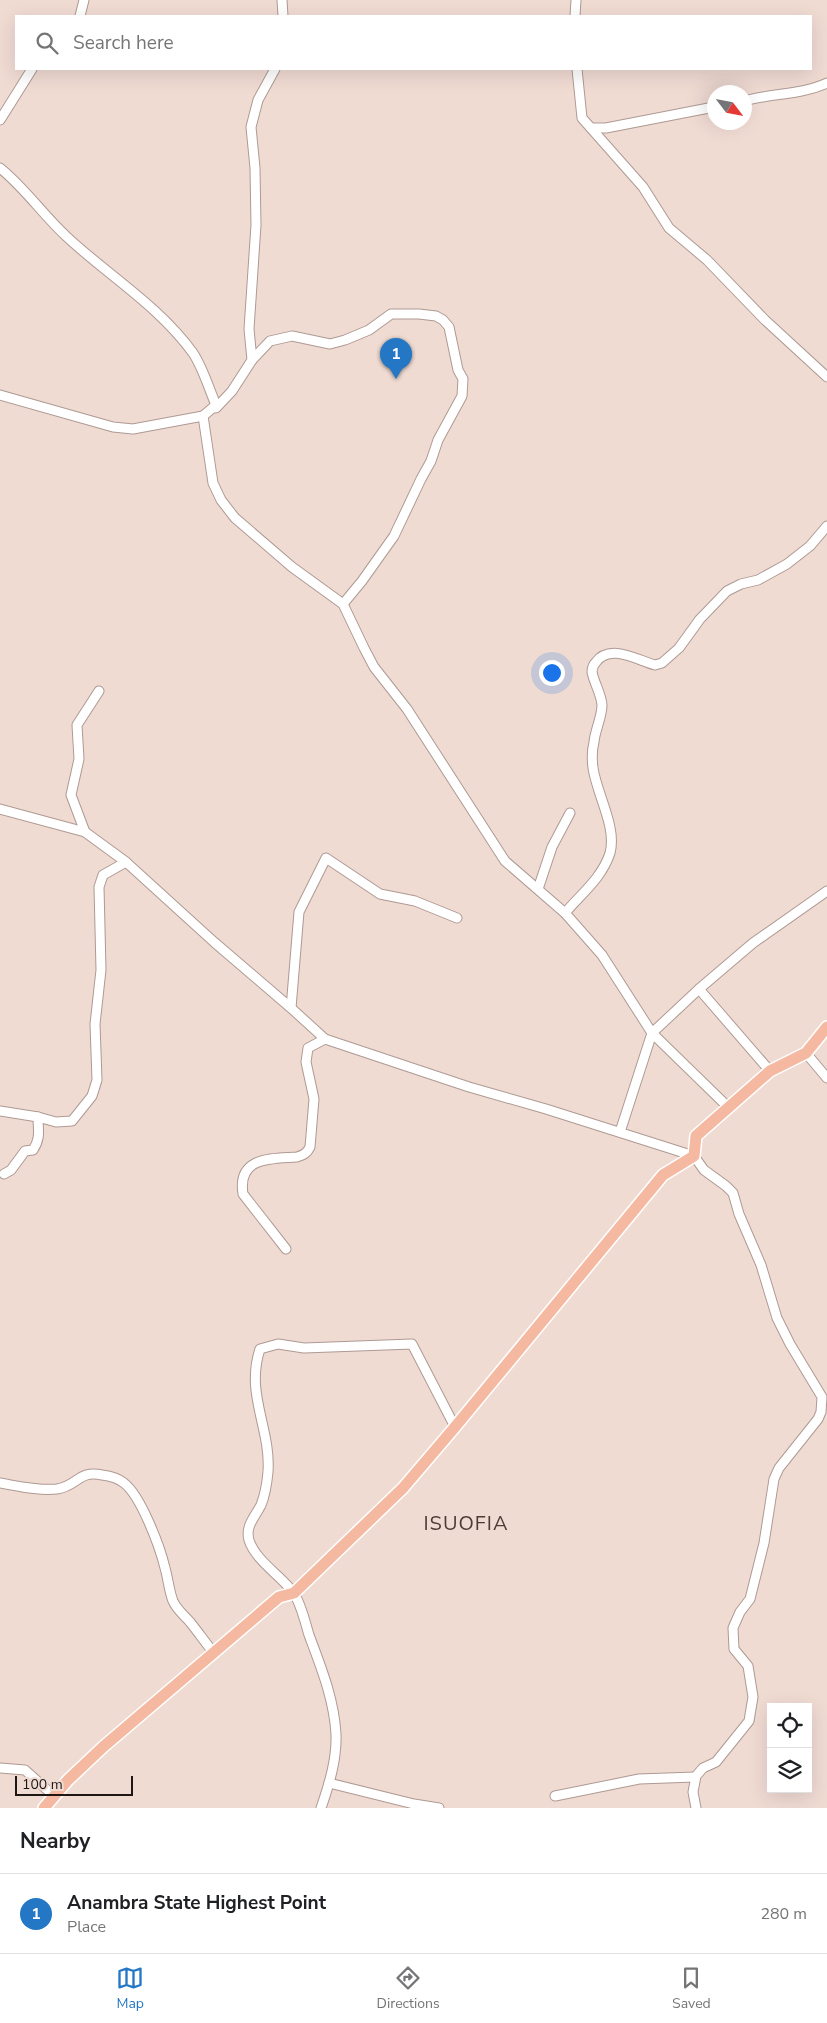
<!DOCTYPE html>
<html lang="en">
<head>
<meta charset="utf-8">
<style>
  body { margin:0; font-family:"Nunito Sans",sans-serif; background:#f6f6f6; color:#202124 }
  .controls { position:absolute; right:15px; bottom:15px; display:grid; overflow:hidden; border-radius:0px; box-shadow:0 5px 20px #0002 }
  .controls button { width:45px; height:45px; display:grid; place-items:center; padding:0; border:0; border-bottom:1px solid #e0e0e0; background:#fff; color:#202124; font:25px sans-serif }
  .compass { position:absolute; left:707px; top:85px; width:45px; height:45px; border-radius:50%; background:#fff; box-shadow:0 5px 20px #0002; rotate:122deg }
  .scale { position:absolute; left:15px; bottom:12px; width:118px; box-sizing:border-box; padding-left:5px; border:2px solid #1d1613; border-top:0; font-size:14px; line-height:18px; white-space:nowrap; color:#1d1613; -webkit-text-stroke:4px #f0dbd3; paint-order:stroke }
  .you { position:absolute; left:551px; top:672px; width:18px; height:18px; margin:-12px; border:4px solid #fff; border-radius:50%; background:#1a73e8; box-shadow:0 0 0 8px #1a73e833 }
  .badge { display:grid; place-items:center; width:32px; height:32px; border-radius:50%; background:#2377c5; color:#fff; font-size:16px; font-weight:700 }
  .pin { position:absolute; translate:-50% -41px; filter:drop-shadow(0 1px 2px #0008) }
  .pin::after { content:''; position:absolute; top:26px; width:18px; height:15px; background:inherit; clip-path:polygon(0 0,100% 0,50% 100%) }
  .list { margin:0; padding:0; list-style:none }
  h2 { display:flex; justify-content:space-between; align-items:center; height:65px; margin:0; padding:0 20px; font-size:21px }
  h2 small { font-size:16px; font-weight:400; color:#757577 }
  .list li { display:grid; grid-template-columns:32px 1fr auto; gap:15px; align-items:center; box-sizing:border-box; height:80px; padding:0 20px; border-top:1px solid #e0e0e0 }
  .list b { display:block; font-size:19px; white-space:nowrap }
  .list p { margin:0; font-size:16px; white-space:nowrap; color:#757577 }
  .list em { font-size:16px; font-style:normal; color:#757577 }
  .icon { flex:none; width:28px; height:28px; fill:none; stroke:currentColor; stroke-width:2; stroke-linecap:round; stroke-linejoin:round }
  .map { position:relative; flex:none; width:827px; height:1808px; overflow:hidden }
  .search { position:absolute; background:#fff; box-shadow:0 5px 20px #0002; left:15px; right:15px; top:15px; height:55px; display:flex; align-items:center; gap:12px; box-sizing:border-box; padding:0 18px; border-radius:0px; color:#757577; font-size:19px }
  .sheet { height:145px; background:#fff }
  nav { display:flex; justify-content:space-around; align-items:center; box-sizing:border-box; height:70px; border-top:1px solid #e0e0e0; background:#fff; font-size:14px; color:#757577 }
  nav a { display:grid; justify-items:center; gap:2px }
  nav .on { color:#2377c5 }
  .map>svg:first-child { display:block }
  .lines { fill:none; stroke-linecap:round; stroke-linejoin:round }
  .minor-casing { stroke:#ae9a93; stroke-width:11 }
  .major-casing { stroke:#fff; stroke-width:14 }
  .minor { stroke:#fff; stroke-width:9 }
  .major { stroke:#f5b8a1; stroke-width:11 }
  .labels { text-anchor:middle; stroke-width:4; stroke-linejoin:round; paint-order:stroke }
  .quarter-label { font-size:20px; letter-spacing:1px; fill:#4c3b35; stroke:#f0dbd3 }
</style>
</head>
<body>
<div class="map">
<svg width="827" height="1808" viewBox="0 0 827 1808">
  <rect width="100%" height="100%" fill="#f0dbd3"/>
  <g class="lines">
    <defs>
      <g id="minor">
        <path d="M282 0 283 16"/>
        <path d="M80 16 84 0"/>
        <path d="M575 16 576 0"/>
        <path d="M577 69 582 118 643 187 669 228 707 260 765 320 827 377"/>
        <path d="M744 101C772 93 801 95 827 83"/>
        <path d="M0 120 32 69"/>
        <path d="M591 128H606L714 107"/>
        <path d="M0 168C25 188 43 215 67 237 109 276 159 306 193 353 203 368 209 389 216 405L203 416 213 483 221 500 235 518 292 567 343 604 364 648 374 667 407 709 505 861 565 913 602 955 652 1033 728 1107"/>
        <path d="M252 360 270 341 292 336 330 344 345 340 369 330 391 314H419L436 316 443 320 449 327 458 370 463 379 462 396 438 440 431 461 421 479 394 536 362 581 343 604"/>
        <path d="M0 395 113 427 133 429 203 416"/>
        <path d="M216 406V408L232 391 252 360 249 329 256 225 255 168 251 127 258 100 275 69"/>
        <path d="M0 809 85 832 126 862 214 942 291 1008 325 1039 469 1087 546 1109 694 1156 704 1170 726 1186 733 1193 739 1214 761 1265 777 1318 790 1344 822 1397 821 1412 818 1419 779 1468 774 1479 764 1543 750 1599 740 1612 733 1628 734 1649 748 1666 753 1697 749 1721 716 1762 703 1768 696 1776 693 1792 696 1808"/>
        <path d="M85 832 71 795 79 759 77 725 99 691"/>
        <path d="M538 889 552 847 570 813"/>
        <path d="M565 913C581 894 602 878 610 853 617 827 597 795 593 768 592 760 592 750 594 742 595 730 602 717 602 705 601 693 594 683 592 672 592 668 593 665 596 662 610 643 637 660 655 665L662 663 679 648 700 619 727 591 741 584 758 580 787 564 810 546 827 526"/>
        <path d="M699 989 770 1071"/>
        <path d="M291 1008 299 912 326 858 380 894 415 901 457 918"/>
        <path d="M806 1053 827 1078"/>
        <path d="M0 1111 38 1117"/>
        <path d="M620 1132 652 1033 699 989 753 943 827 891"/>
        <path d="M4 1174 11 1170 25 1151 33 1150C41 1138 38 1130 38 1117L56 1122 72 1121 92 1096 97 1080 95 1024 101 970 99 887 103 875 126 862"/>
        <path d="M286 1249 243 1194C237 1156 272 1159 297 1157 304 1155 307 1153 310 1147L314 1099 306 1062 308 1048 325 1039"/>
        <path d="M0 1483C18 1486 39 1491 57 1489 78 1486 78 1470 102 1475 110 1476 118 1478 124 1483 141 1496 160 1547 165 1568 168 1578 169 1591 173 1601 177 1610 184 1615 190 1622 198 1632 205 1642 213 1652"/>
        <path d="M0 1768 25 1770 55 1797"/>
        <path d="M329 1783 414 1804 439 1808"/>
        <path d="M555 1796 639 1779 695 1777"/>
        <path d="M321 1808C329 1785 337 1759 336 1734 334 1699 321 1667 309 1635 305 1622 301 1603 293 1592 281 1576 255 1560 249 1540 245 1526 255 1517 261 1505 265 1495 267 1483 268 1472 271 1428 245 1394 260 1349L278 1344 304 1348 412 1344 455 1427"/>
      </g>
      <path id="major" d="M44 1808 68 1780 103 1747 279 1597 294 1593 403 1488 455 1427 663 1175 694 1156 696 1136 770 1071 806 1053 827 1027"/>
    </defs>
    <!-- minor casing -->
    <use href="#minor" class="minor-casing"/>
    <!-- major casing -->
    <use href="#major" class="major-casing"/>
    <!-- minor -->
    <use href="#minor" class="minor"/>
    <!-- major -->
    <use href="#major" class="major"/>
  </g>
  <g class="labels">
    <!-- quarter labels -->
    <g class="quarter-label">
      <text x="466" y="1530">ISUOFIA</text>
    </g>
  </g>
</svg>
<div class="controls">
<button><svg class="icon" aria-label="locate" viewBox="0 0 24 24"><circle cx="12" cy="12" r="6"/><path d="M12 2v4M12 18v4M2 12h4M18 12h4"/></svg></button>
<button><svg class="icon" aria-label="layers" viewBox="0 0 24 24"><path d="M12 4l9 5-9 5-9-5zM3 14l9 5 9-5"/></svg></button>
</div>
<svg class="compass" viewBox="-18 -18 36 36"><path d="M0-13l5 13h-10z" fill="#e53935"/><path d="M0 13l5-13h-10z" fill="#757577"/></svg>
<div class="scale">100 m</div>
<div class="you"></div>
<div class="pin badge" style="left:396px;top:379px">1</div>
<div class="search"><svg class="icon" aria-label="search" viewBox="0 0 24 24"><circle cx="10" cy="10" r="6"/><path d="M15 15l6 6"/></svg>Search here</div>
</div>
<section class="sheet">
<h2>Nearby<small></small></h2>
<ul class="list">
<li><span class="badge">1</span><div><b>Anambra State Highest Point</b><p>Place</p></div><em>280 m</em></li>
</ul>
</section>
<nav>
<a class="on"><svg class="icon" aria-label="map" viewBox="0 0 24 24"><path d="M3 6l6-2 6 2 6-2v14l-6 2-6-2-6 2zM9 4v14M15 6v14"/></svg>Map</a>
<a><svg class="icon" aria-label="directions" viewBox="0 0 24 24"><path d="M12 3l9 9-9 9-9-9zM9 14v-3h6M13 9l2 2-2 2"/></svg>Directions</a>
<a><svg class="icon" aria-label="saved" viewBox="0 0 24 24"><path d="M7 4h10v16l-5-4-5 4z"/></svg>Saved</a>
</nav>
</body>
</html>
